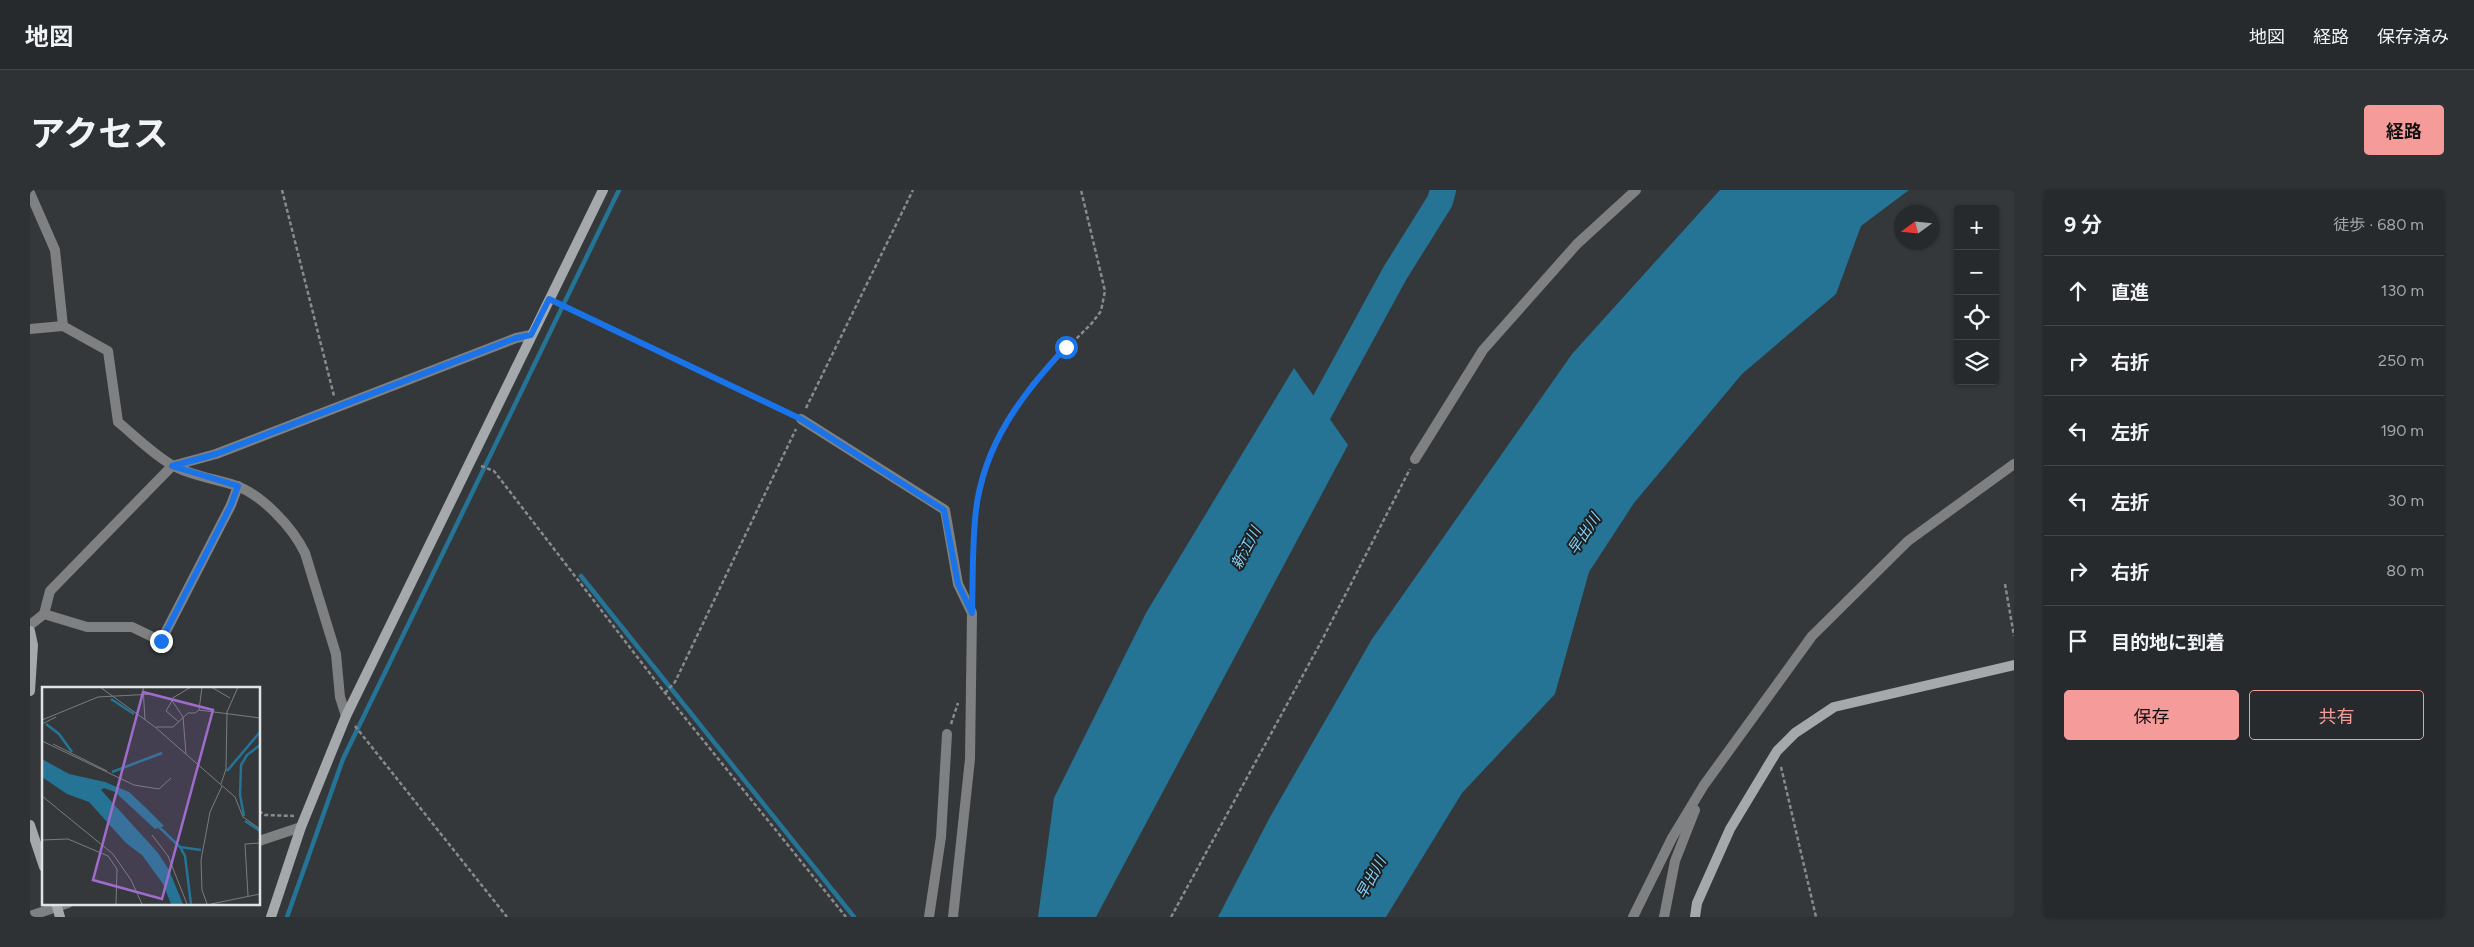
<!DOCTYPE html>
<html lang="ja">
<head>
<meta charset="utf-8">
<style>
  body { margin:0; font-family:Figtree,"Noto Sans JP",sans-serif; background:#2f3234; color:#f1f3f6 }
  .controls { position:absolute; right:15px; top:15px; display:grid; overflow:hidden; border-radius:5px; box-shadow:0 1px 4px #0004 }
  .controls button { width:45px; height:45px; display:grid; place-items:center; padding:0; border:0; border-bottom:1px solid #434648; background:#272a2c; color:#f1f3f6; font:25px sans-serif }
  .compass { position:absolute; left:1864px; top:15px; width:45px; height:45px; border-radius:50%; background:#272a2c; box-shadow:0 1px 4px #0004; rotate:255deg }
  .stop { position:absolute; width:15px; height:15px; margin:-11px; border:4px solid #1a73e8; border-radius:50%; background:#fff }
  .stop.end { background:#1a73e8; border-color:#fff; box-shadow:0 1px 5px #0008 }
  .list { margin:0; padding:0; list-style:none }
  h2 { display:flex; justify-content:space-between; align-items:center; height:65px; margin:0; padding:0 20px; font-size:21px }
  h2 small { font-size:16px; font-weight:400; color:#a4a7a9 }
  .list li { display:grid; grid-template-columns:32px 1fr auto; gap:15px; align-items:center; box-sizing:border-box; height:70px; padding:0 20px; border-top:1px solid #434648 }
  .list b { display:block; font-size:19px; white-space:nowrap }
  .list em { font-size:16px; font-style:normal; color:#a4a7a9 }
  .actions { display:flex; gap:10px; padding:15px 20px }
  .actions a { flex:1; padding:11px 0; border:1px solid #f59b9a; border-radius:5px; text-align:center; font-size:18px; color:#f59b9a }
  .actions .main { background:#f59b9a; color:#111 }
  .icon { flex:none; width:28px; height:28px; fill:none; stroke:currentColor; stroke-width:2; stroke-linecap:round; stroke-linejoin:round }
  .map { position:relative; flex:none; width:1984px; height:727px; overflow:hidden; border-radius:5px }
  header { display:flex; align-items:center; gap:30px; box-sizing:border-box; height:70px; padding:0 25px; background:#272a2c; border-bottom:1px solid #434648 }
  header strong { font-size:24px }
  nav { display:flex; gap:28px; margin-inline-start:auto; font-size:18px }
  .intro { display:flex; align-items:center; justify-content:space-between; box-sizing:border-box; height:120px; padding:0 30px }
  h1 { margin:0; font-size:35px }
  .button { padding:12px 22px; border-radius:5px; background:#f59b9a; color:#111; font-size:18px; font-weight:700 }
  main { display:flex; gap:30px; padding:0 30px }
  aside { flex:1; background:#272a2c; border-radius:5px; box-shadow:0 1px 4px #0004 }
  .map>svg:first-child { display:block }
  .water { fill:#257395 }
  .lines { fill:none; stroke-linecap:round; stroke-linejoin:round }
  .stream { stroke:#257395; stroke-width:4.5 }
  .river { stroke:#257395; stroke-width:26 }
  .path { stroke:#888b8d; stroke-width:2.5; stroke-dasharray:4 2.5; stroke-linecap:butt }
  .street { stroke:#7e8081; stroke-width:10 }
  .secondary { stroke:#a5a9ab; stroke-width:10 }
  .route { stroke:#1a73e8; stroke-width:6 }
  .labels { text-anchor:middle; stroke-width:4; stroke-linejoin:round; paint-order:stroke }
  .water-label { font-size:15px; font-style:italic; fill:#80d1f8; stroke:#1d1f20 }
  .inset-river { fill:none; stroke:#257395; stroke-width:2.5 }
  .inset-road { fill:none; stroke:#797d7f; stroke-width:1 }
  .view { fill:#9f6ccc; fill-opacity:0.15; stroke:#9f6ccc; stroke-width:2.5 }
  .inset-edge { fill:none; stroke:#e1e4e5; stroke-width:2.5 }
</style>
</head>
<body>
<header>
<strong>地図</strong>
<nav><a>地図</a><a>経路</a><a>保存済み</a></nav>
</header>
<div class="intro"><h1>アクセス</h1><a class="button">経路</a></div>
<main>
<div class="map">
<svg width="1984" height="727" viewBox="0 0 1984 727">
  <rect width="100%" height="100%" fill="#34383b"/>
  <!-- water -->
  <g class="water">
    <path d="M1690 0H1879L1831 36 1806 104 1712 184 1604 313 1559 382 1525 504 1432 603 1356 727H1188L1240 627 1342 449 1542 164Z"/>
    <path d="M1264 178 1318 255 1066 727H1008L1024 608 1116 423Z"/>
  </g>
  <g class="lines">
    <!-- stream -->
    <g class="stream">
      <path d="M551 386 824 727"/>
      <path d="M257 727 313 569 589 0"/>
    </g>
    <!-- river -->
    <path class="river" d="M1275 248 1365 83 1410 11 1413 0"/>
    <!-- path -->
    <g class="path">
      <path d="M252 0 304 206"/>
      <path d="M531 115 760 224"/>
      <path d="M776 218 883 0"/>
      <path d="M451 276 464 281 635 503 816 727"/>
      <path d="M1975 394 1984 446"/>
      <path d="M943 396 946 319 960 266 977 229 1004 191 1062 133 1071 121 1075 101 1051 0"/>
      <path d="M635 503 645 492 766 239"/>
      <path d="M921 534 928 513"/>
      <path d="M325 536 477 727"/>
      <path d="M1751 577 1786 727"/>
      <path d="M229 621 235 625 264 626"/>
      <path d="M1141 727 1291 452 1380 279"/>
    </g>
    <!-- street -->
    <g class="street">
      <path d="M0 3 25 60 33 136 78 161 88 232C105 246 123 264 142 275 158 285 186 289 204 295 232 304 263 338 275 363L306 464 310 507 316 526"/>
      <path d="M0 139 33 136"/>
      <path d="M771 229 915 320 928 394 942 423 940 569 923 727"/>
      <path d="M1385 269 1453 160 1547 54 1606 0"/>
      <path d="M14 424 57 437H102L131 451 201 315 208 296"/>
      <path d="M0 435 14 424 20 401 142 276 186 264 486 148 501 145"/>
      <path d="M229 651 271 637"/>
      <path d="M0 726 38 713"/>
      <path d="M899 727 911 647 917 544"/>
      <path d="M1603 727 1642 648 1674 595 1782 446 1878 351 1984 274"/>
      <path d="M1634 727 1645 671 1665 620"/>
    </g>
    <!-- secondary -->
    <g class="secondary">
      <path d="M0 441 3 455 0 501"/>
      <path d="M0 635 14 677"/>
      <path d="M26 713 30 727"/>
      <path d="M241 727 271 637 316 526 573 0"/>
      <path d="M1665 727 1667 713 1700 639 1747 561 1765 543 1804 517 1984 475"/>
    </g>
  </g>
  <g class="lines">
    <!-- route -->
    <path class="route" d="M131 451 201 315 208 296 142 276 186 264 486 148 501 145 519 109 771 229 914 320 928 394 942 423C943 389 942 354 946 320 954 254 992 204 1036 157"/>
  </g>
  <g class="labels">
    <!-- water labels -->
    <g class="water-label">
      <text transform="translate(1554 344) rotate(-56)" y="5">早出川</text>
      <text transform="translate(1216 358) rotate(-62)" y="5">新江川</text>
      <text transform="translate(1341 688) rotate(-61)" y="5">早出川</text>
    </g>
  </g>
  <!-- overview -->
  <g transform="translate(12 497)">
    <rect width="218" height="218" fill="#34383b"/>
    <path d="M0 72 27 87 63 95 87 105 102 119 122 139 113 142 73 105 62 101 59 103 116 166 127 183 141 217H129L121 197 100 168 84 156 47 115 25 107 0 90Z" fill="#257395"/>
    <path class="inset-river" d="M69 12 92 27M4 37 17 47 30 65M185 84 218 45M70 85 120 66M202 129 198 108 199 78 205 68 218 58M203 134 218 144M115 138 138 160 143 169 149 217M138 160 159 163"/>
    <path class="inset-road" d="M58 0 113 40 193 110 201 130 218 142M101 0 103 33M169 0 188 11M129 12 141 30 144 67M130 14 124 24 137 35M157 23 160 0M0 33 56 10 111 7 129 12 149 0M0 37 14 30M114 40H131L146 26H153L157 23 218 31M0 54 92 98 117 102 129 91M11 57 65 84M179 97 184 82 185 25 196 0M0 109 71 167 89 193 100 217M110 148 126 169 145 217M0 153 26 152 66 169 75 182 74 217M206 209 203 157 218 156M165 217 160 203 159 173 168 125 180 99M169 217 218 207"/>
    <path class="view" d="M101 5 171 23 120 212 51 193Z"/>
    <rect width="218" height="218" class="inset-edge"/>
  </g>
</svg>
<div class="controls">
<button>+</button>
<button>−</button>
<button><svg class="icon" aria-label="locate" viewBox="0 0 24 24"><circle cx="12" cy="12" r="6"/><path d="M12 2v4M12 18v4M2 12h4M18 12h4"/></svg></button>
<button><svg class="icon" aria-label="layers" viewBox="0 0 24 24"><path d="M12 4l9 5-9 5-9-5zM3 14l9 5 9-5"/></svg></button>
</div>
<svg class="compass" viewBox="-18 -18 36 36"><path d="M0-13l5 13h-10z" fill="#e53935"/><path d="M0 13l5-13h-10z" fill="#a4a7a9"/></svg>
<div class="stop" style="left:1036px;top:157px"></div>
<div class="stop end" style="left:131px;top:451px"></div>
</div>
<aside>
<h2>9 分<small>徒歩 · 680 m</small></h2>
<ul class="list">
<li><svg class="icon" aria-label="ahead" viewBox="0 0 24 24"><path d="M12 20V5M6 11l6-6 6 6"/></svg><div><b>直進</b></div><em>130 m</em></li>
<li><svg class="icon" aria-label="right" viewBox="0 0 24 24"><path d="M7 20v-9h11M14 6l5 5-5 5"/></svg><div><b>右折</b></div><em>250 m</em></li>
<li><svg class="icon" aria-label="left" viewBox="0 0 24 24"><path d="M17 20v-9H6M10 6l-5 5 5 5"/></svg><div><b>左折</b></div><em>190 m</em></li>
<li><svg class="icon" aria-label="left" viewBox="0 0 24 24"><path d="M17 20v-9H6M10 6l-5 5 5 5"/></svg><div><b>左折</b></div><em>30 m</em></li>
<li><svg class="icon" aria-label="right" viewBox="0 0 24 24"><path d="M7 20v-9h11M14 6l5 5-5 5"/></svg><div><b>右折</b></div><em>80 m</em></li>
<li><svg class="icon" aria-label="arrive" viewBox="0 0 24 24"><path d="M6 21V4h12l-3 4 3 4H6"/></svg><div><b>目的地に到着</b></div></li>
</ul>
<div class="actions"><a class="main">保存</a><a>共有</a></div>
</aside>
</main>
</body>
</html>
